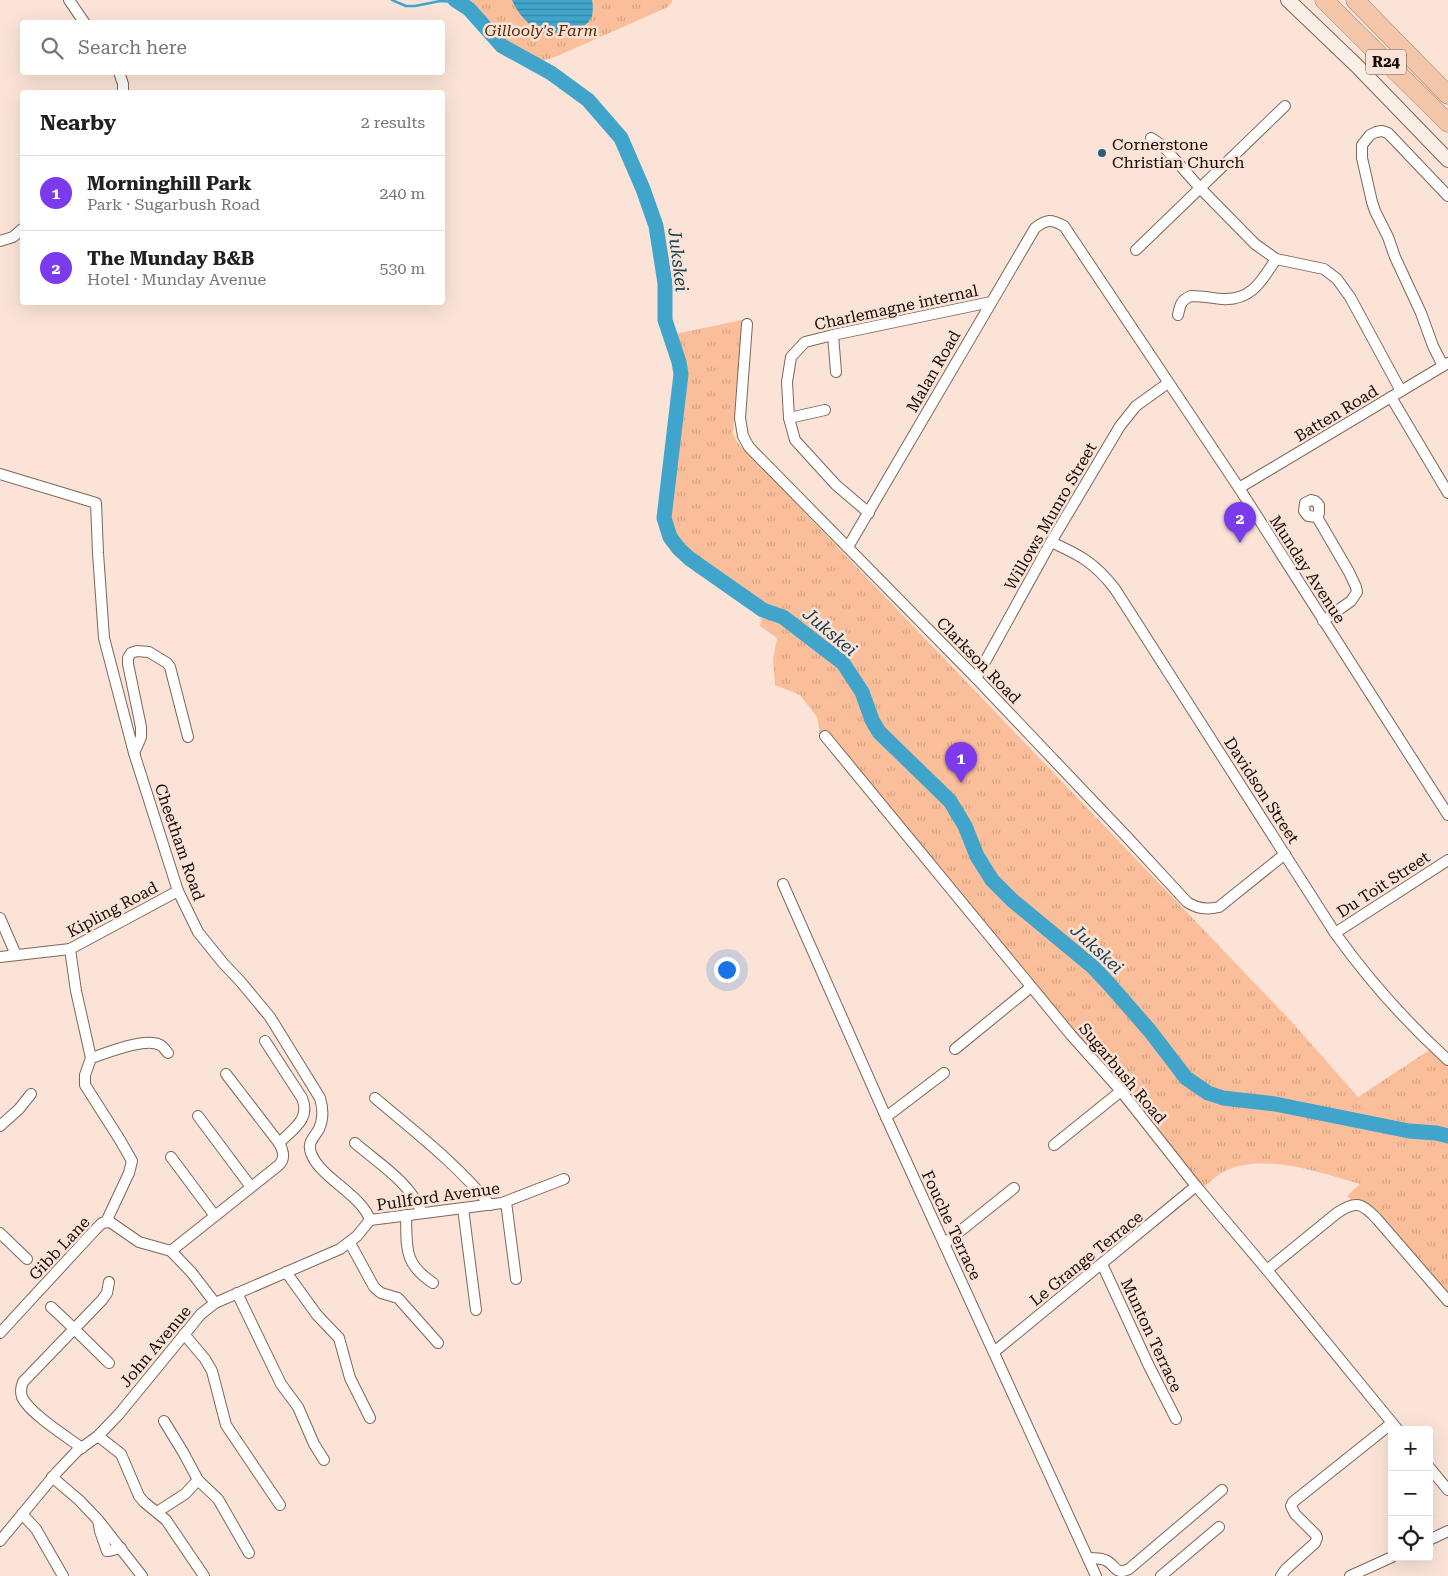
<!DOCTYPE html>
<html lang="en">
<head>
<meta charset="utf-8">
<style>
  body { margin:0; font-family:"Roboto Serif",serif; background:#f2f2f2; color:#202124 }
  .controls { position:absolute; right:15px; bottom:15px; display:grid; overflow:hidden; border-radius:5px; box-shadow:0 5px 20px #0002 }
  .controls button { width:45px; height:45px; display:grid; place-items:center; padding:0; border:0; border-bottom:1px solid #e0e0e0; background:#fff; color:#202124; font:25px sans-serif }
  .you { position:absolute; left:726px; top:969px; width:18px; height:18px; margin:-12px; border:4px solid #fff; border-radius:50%; background:#1a73e8; box-shadow:0 0 0 8px #1a73e833 }
  .badge { display:grid; place-items:center; width:32px; height:32px; border-radius:50%; background:#7c3aed; color:#fff; font-size:16px; font-weight:700 }
  .pin { position:absolute; translate:-50% -41px; filter:drop-shadow(0 1px 2px #0008) }
  .pin::after { content:''; position:absolute; top:26px; width:18px; height:15px; background:inherit; clip-path:polygon(0 0,100% 0,50% 100%) }
  .list { margin:0; padding:0; list-style:none }
  h2 { display:flex; justify-content:space-between; align-items:center; height:65px; margin:0; padding:0 20px; font-size:21px }
  h2 small { font-size:16px; font-weight:400; color:#757577 }
  .list li { display:grid; grid-template-columns:32px 1fr auto; gap:15px; align-items:center; box-sizing:border-box; height:75px; padding:0 20px; border-top:1px solid #e0e0e0 }
  .list b { display:block; font-size:19px; white-space:nowrap }
  .list p { margin:0; font-size:16px; white-space:nowrap; color:#757577 }
  .list em { font-size:16px; font-style:normal; color:#757577 }
  .icon { flex:none; width:28px; height:28px; fill:none; stroke:currentColor; stroke-width:2; stroke-linecap:round; stroke-linejoin:round }
  .map { position:relative; flex:none; width:1448px; height:1576px; overflow:hidden }
  .search { position:absolute; background:#fff; box-shadow:0 5px 20px #0002; left:20px; top:20px; width:425px; height:55px; display:flex; align-items:center; gap:12px; box-sizing:border-box; padding:0 18px; border-radius:5px; color:#757577; font-size:19px }
  .panel { position:absolute; background:#fff; box-shadow:0 5px 20px #0002; left:20px; top:90px; width:425px; height:215px; border-radius:5px }
  .map>svg:first-child { display:block }
  .grass { fill:url(#grass-tufts) }
  .water { fill:url(#water-rules) }
  .lines { fill:none; stroke-linecap:round; stroke-linejoin:round }
  .stream { stroke:#41a4cb; stroke-width:2.5 }
  .river { stroke:#41a4cb; stroke-width:15 }
  .minor-casing { stroke:#7f6658; stroke-width:12 }
  .secondary-casing { stroke:#7f6658; stroke-width:16 }
  .motorway-casing { stroke:#a58571; stroke-width:19 }
  .minor { stroke:#fff; stroke-width:10 }
  .secondary { stroke:#fbeee6; stroke-width:14 }
  .motorway { stroke:#f3c6aa; stroke-width:18 }
  .poi-dot { fill:#246078; stroke:#fbe4d7; stroke-width:2 }
  .labels { text-anchor:middle; stroke-width:5; stroke-linejoin:round; paint-order:stroke }
  .shield { fill:#fbe4d7; stroke:#594c45; stroke-width:1 }
  .shield-label { font-size:15px; font-weight:bold; fill:#140b06 }
  .park-label { font-size:16px; font-style:italic; fill:#582a05; stroke:#fbe4d7 }
  .poi-label { font-size:16px; fill:#140b06; stroke:#fbe4d7; text-anchor:start }
  .street-label { font-size:16px; fill:#140b06; stroke:#fbe4d7 }
  .water-label { font-size:18px; font-style:italic; fill:#194354; stroke:#fbe4d7 }
</style>
</head>
<body>
<div class="map">
<svg width="1448" height="1576" viewBox="0 0 1448 1576">
  <defs>
    <pattern id="grass-tufts" width="24" height="20" patternUnits="userSpaceOnUse" patternTransform="scale(1.25)"><rect width="24" height="20" fill="#fabf9a"/><path d="M3 7l-1-3M5 7V3M7 7l1-3M15 17l-1-3M17 17v-4M19 17l1-3" fill="none" stroke="#d5a383"/></pattern>
    <pattern id="water-rules" width="6" height="5" patternUnits="userSpaceOnUse" patternTransform="scale(1.25)"><rect width="6" height="5" fill="#41a4cb"/><path d="M0 2.5h6" fill="none" stroke="#3584a3"/></pattern>
  </defs>
  <rect width="100%" height="100%" fill="#fbe4d7"/>
  <!-- grass -->
  <g class="grass">
    <path d="M464 0H672V2L668 7 555 57 539 62 520 53Z"/>
    <path d="M742 320 733 433 737 442 1291 1021 1358 1097 1431 1049 1448 1064V1305L1376 1222 1347 1196 1360 1184C1320 1173 1268 1153 1227 1170 1217 1174 1205 1187 1196 1193L820 734 817 717 800 695 775 685 773 659 777 638 760 626 763 610C739 594 682 561 670 536 667 531 666 524 664 518L681 374 679 362 670 335Z"/>
  </g>
  <!-- water -->
  <path class="water" d="M512 0H592C593 5 593 11 592 16 588 28 564 38 552 36 536 33 518 16 512 0Z"/>
  <g class="lines">
    <!-- stream -->
    <path class="stream" d="M392 0 406 6H415L440 1 456 2 469 9"/>
    <!-- river -->
    <path class="river" d="M455 0 469 9 502 46 551 73 588 100 621 138 643 189 656 226 665 283V320L679 362 681 374 664 518 670 537 679 549 690 559 763 610 783 617 843 663 862 692 872 720 879 732 950 801 965 826 977 856 992 880 1012 900 1093 967 1109 984 1150 1031 1186 1078 1208 1093 1223 1098 1275 1104 1409 1131 1436 1133 1448 1136"/>
    <defs>
      <g id="minor">
        <path d="M69 0 84 22"/>
        <path d="M119 72 123 84V92"/>
        <path d="M1151 138 1163 146 1200 188 1255 244 1276 259 1324 269 1337 279 1350 297 1401 391"/>
        <path d="M0 241 13 237 22 229"/>
        <path d="M1136 250 1285 106"/>
        <path d="M1178 315C1180 305 1181 300 1191 296 1202 296 1212 298 1222 299 1252 301 1262 280 1276 259"/>
        <path d="M747 324 740 418 743 436 749 447 976 678 1127 837 1187 902C1197 909 1207 910 1219 907L1285 854"/>
        <path d="M833 335 836 372"/>
        <path d="M1443 366 1433 346 1421 313 1395 257 1388 237 1375 211 1372 202 1362 158V145L1370 135 1376 132 1382 131 1388 133 1448 196"/>
        <path d="M1391 397 1448 493"/>
        <path d="M789 418 825 410"/>
        <path d="M0 474 96 503 98 553 104 638 134 753 178 891 198 932 223 963 240 981 270 1017 320 1098C323 1108 324 1118 319 1129 314 1138 307 1142 311 1153 319 1177 362 1195 370 1220"/>
        <path d="M1239 488 1448 363"/>
        <path d="M1311 500 1315 501 1319 505V513L1317 517 1308 516 1304 511 1305 503Z"/>
        <path d="M869 513 836 485 795 440 789 418 787 382 791 357 805 342 833 335 991 302"/>
        <path d="M1317 517 1349 572 1356 587 1357 592 1351 601 1323 621"/>
        <path d="M1051 542C1080 555 1095 563 1115 589L1335 933C1368 979 1406 1022 1448 1060"/>
        <path d="M848 547 1035 228C1047 219 1051 219 1064 226L1239 488 1448 815"/>
        <path d="M976 678 1051 542 1120 426 1136 406 1168 383"/>
        <path d="M825 736 1071 1035 1121 1091 1196 1186 1267 1270 1398 1430"/>
        <path d="M134 753 141 737V727L128 664V658L131 653 137 651 149 652 167 663 170 667 188 737"/>
        <path d="M783 884 886 1117 1096 1576"/>
        <path d="M0 918 16 955"/>
        <path d="M1335 933 1448 860"/>
        <path d="M70 949 76 991 91 1058"/>
        <path d="M0 957 70 949 178 891"/>
        <path d="M265 1041 302 1098C311 1119 293 1129 279 1143"/>
        <path d="M955 1049 1031 987"/>
        <path d="M375 1098C415 1132 457 1164 490 1205"/>
        <path d="M198 1116 251 1187"/>
        <path d="M886 1117 944 1073"/>
        <path d="M0 1126 19 1109 31 1094"/>
        <path d="M355 1143C378 1163 411 1183 422 1213"/>
        <path d="M1054 1145 1121 1091"/>
        <path d="M171 1157 215 1216"/>
        <path d="M506 1202 516 1279"/>
        <path d="M463 1208 476 1310"/>
        <path d="M406 1215C407 1248 403 1263 433 1283"/>
        <path d="M370 1220 502 1203 564 1179"/>
        <path d="M106 1222 129 1173 132 1161 120 1140 85 1085V1075L91 1058C107 1053 145 1037 160 1045 163 1046 165 1050 168 1053"/>
        <path d="M0 1233 27 1259"/>
        <path d="M350 1243 374 1287 381 1293 398 1298 438 1343"/>
        <path d="M944 1244 1014 1188"/>
        <path d="M171 1251 279 1165C286 1158 283 1150 279 1143L226 1074"/>
        <path d="M1102 1264 1149 1366 1176 1419"/>
        <path d="M1267 1270 1337 1213C1356 1200 1362 1203 1377 1219L1448 1301"/>
        <path d="M286 1272 317 1315 339 1338 350 1378 370 1418"/>
        <path d="M237 1293 281 1384 298 1407 314 1444 324 1460"/>
        <path d="M51 1307C71 1325 89 1344 109 1363"/>
        <path d="M0 1333 95 1230 102 1223 110 1222 139 1242 171 1251 192 1273 215 1303"/>
        <path d="M184 1334 205 1359 212 1371 226 1425 280 1505"/>
        <path d="M994 1352 1196 1186"/>
        <path d="M164 1421 183 1452 198 1480 218 1499 249 1553"/>
        <path d="M98 1436 121 1454 139 1496 144 1502 166 1520 204 1576"/>
        <path d="M82 1448C67 1437 29 1413 22 1397 20 1391 21 1387 23 1382L102 1300 107 1293 109 1282"/>
        <path d="M1429 1467 1448 1490"/>
        <path d="M52 1477 79 1500 98 1520 100 1531 107 1551H109L121 1548"/>
        <path d="M157 1512 185 1494 198 1480"/>
        <path d="M22 1514 36 1529 63 1576"/>
        <path d="M99 1521 142 1576"/>
        <path d="M1429 1540 1448 1531"/>
        <path d="M0 1541 57 1472 77 1451 98 1436 119 1414 201 1314 215 1303 340 1249 357 1236 370 1220"/>
        <path d="M1088 1558C1093 1558 1100 1558 1105 1560 1116 1564 1114 1576 1129 1569L1222 1490"/>
        <path d="M1161 1576 1219 1527"/>
        <path d="M1281 1576 1286 1569 1315 1543 1317 1538 1316 1535 1295 1514 1291 1506 1293 1502 1392 1423"/>
        <path d="M1350 1576 1392 1557"/>
      </g>
      <path id="secondary" d="M1288 0 1357 66 1448 160"/>
      <g id="motorway">
        <path d="M1324 0 1448 123"/>
        <path d="M1355 0 1448 95"/>
      </g>
    </defs>
    <!-- minor casing -->
    <use href="#minor" class="minor-casing"/>
    <!-- secondary casing -->
    <use href="#secondary" class="secondary-casing"/>
    <!-- motorway casing -->
    <use href="#motorway" class="motorway-casing"/>
    <!-- minor -->
    <use href="#minor" class="minor"/>
    <!-- secondary -->
    <use href="#secondary" class="secondary"/>
    <!-- motorway -->
    <use href="#motorway" class="motorway"/>
  </g>
  <!-- markers -->
  <circle class="poi-dot" cx="1102" cy="153" r="5"/>
  <g class="labels">
    <!-- shield labels -->
    <rect class="shield" x="1366" y="49.5" width="40" height="25" rx="4"/>
    <g class="shield-label">
      <text x="1386" y="67">R24</text>
    </g>
    <!-- park labels -->
    <g class="park-label">
      <text x="541" y="36">Gillooly's Farm</text>
    </g>
    <!-- poi labels -->
    <g class="poi-label">
      <text x="1112" y="150">Cornerstone<tspan x="1112" dy="18">Christian Church</tspan></text>
    </g>
    <!-- street labels -->
    <g class="street-label">
      <text transform="translate(896 307) rotate(-12)" y="6">Charlemagne internal</text>
      <text transform="translate(933 371) rotate(-60)" y="6">Malan Road</text>
      <text transform="translate(1336 413) rotate(-31)" y="6">Batten Road</text>
      <text transform="translate(1050 516) rotate(-60)" y="6">Willows Munro Street</text>
      <text transform="translate(1308 569) rotate(57)" y="6">Munday Avenue</text>
      <text transform="translate(979 660) rotate(46)" y="6">Clarkson Road</text>
      <text transform="translate(1262 790) rotate(57)" y="6">Davidson Street</text>
      <text transform="translate(180 842) rotate(71)" y="6">Cheetham Road</text>
      <text transform="translate(1383 884) rotate(-33)" y="6">Du Toit Street</text>
      <text transform="translate(112 909) rotate(-28)" y="6">Kipling Road</text>
      <text transform="translate(1123 1073) rotate(50)" y="6">Sugarbush Road</text>
      <text transform="translate(438 1196) rotate(-8)" y="6">Pullford Avenue</text>
      <text transform="translate(952 1225) rotate(65)" y="6">Fouche Terrace</text>
      <text transform="translate(59 1248) rotate(-47)" y="6">Gibb Lane</text>
      <text transform="translate(1086 1258) rotate(-39)" y="6">Le Grange Terrace</text>
      <text transform="translate(1152 1335) rotate(65)" y="6">Munton Terrace</text>
      <text transform="translate(155 1346) rotate(-50)" y="6">John Avenue</text>
    </g>
    <!-- water labels -->
    <g class="water-label">
      <text transform="translate(678 260) rotate(83)" y="6">Jukskei</text>
      <text transform="translate(830 632) rotate(40)" y="6">Jukskei</text>
      <text transform="translate(1097 949) rotate(43)" y="6">Jukskei</text>
    </g>
  </g>
</svg>
<div class="controls">
<button>+</button>
<button>−</button>
<button><svg class="icon" aria-label="locate" viewBox="0 0 24 24"><circle cx="12" cy="12" r="6"/><path d="M12 2v4M12 18v4M2 12h4M18 12h4"/></svg></button>
</div>
<div class="you"></div>
<div class="pin badge" style="left:961px;top:783px">1</div>
<div class="pin badge" style="left:1240px;top:543px">2</div>
<div class="search"><svg class="icon" aria-label="search" viewBox="0 0 24 24"><circle cx="10" cy="10" r="6"/><path d="M15 15l6 6"/></svg>Search here</div>
<section class="panel">
<h2>Nearby<small>2 results</small></h2>
<ul class="list">
<li><span class="badge">1</span><div><b>Morninghill Park</b><p>Park · Sugarbush Road</p></div><em>240 m</em></li>
<li><span class="badge">2</span><div><b>The Munday B&amp;B</b><p>Hotel · Munday Avenue</p></div><em>530 m</em></li>
</ul>
</section>
</div>
</body>
</html>
